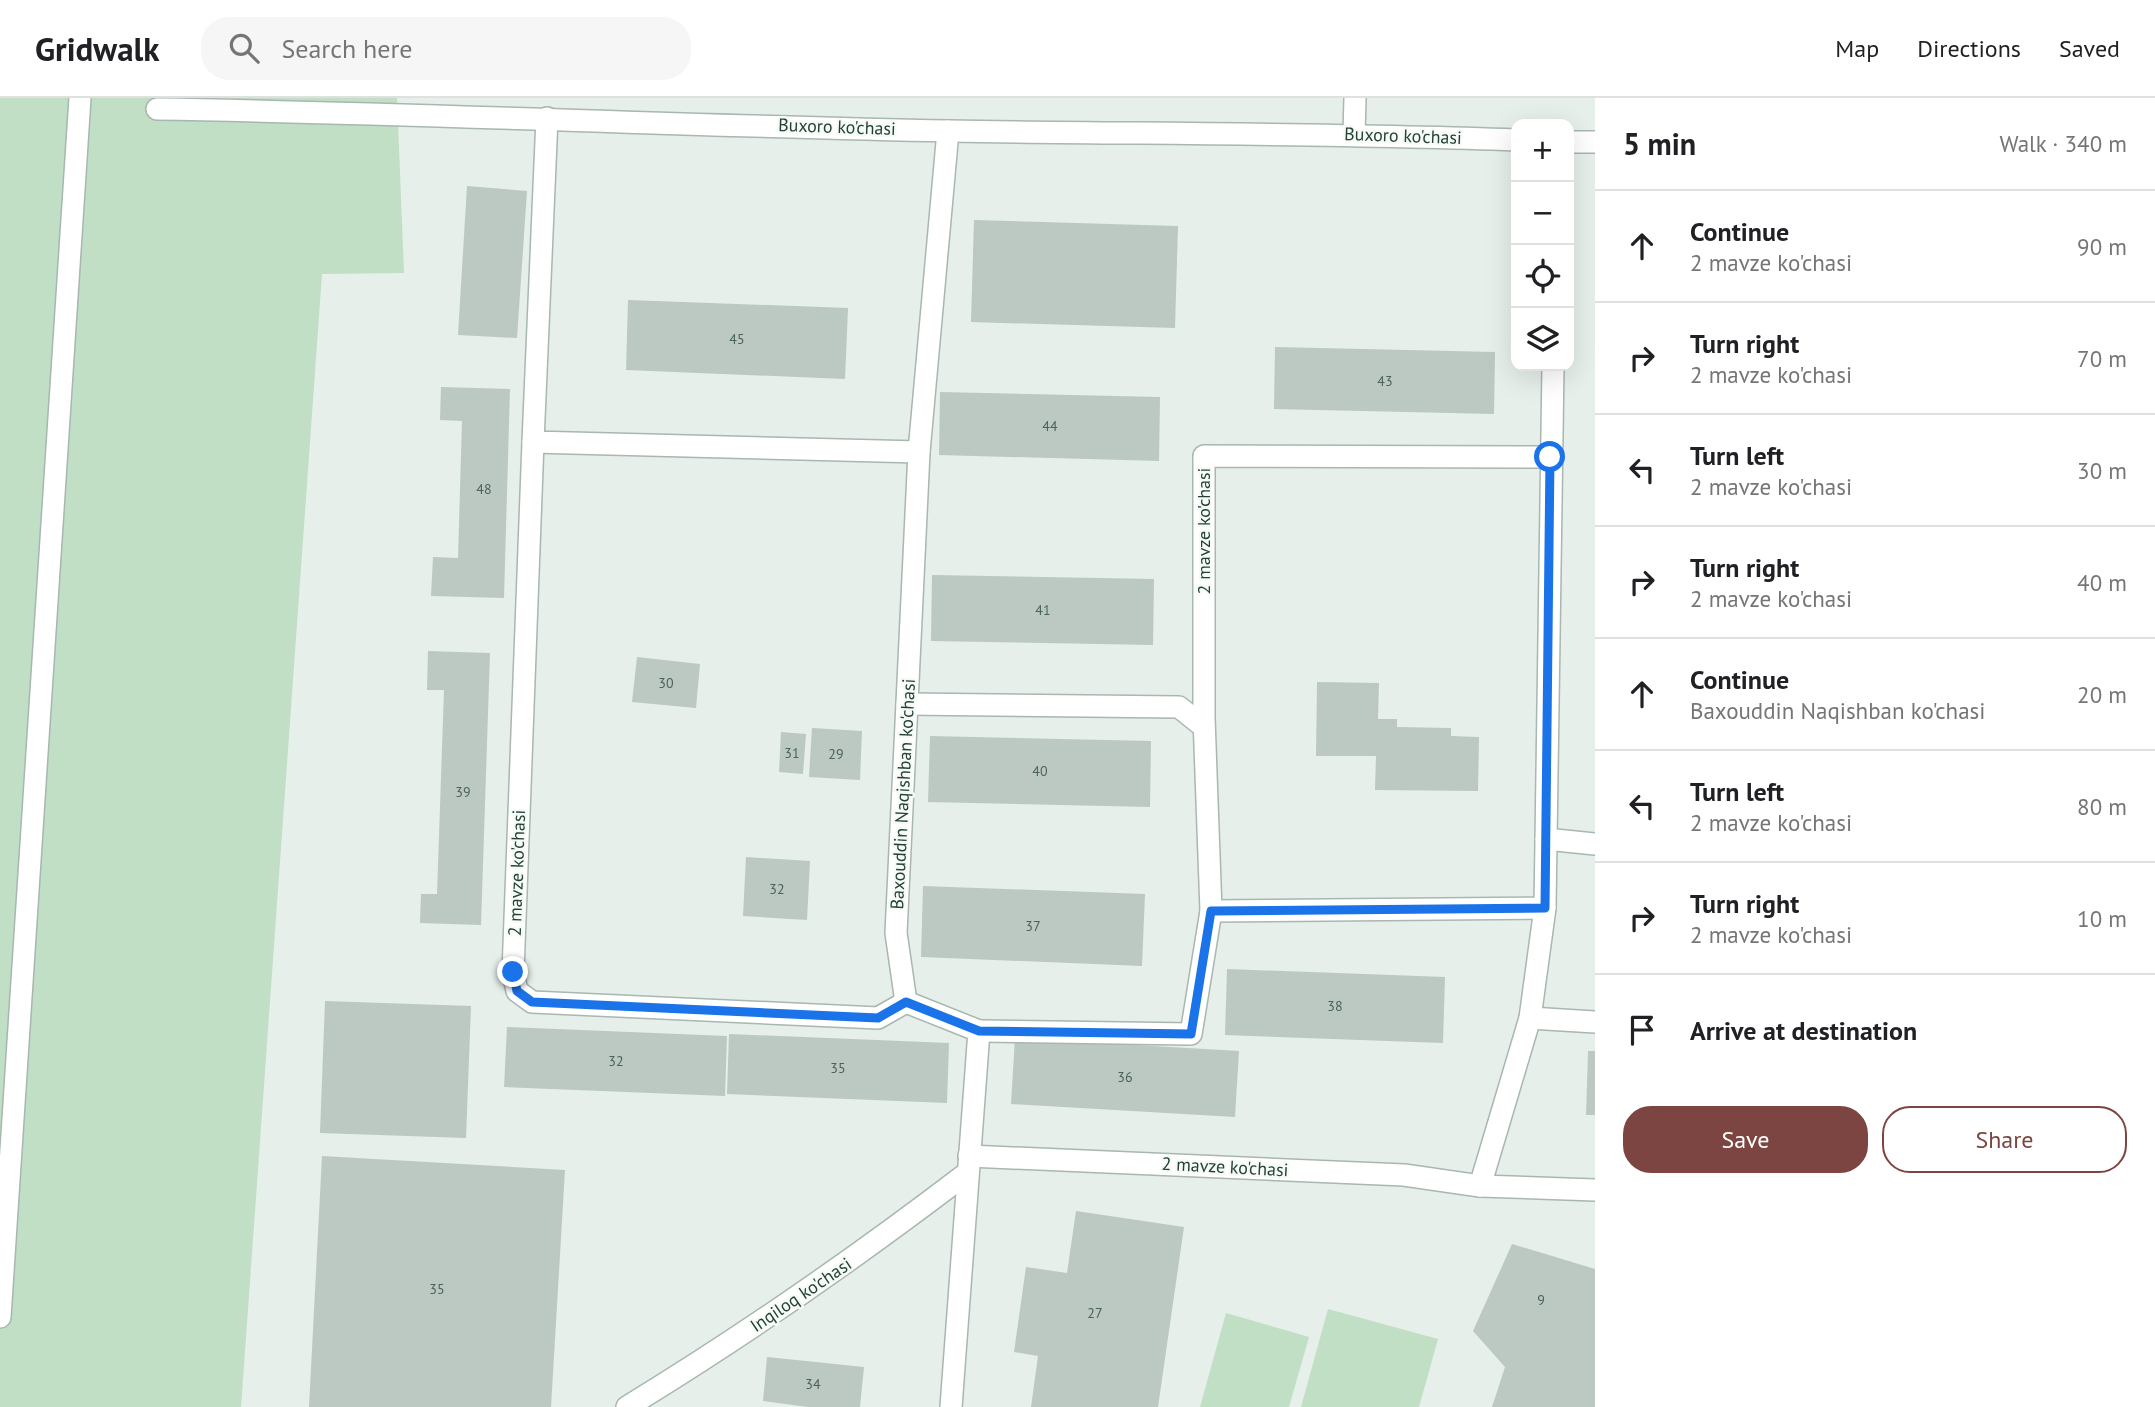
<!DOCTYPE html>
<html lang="en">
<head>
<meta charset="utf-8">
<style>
  body { margin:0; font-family:"PT Sans",sans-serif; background:#f6f6f6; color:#202124 }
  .controls { position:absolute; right:21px; top:21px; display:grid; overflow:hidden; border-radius:14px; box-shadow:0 7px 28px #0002 }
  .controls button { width:63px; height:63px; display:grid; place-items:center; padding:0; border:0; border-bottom:2px solid #e0e0e0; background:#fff; color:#202124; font:35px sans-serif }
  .stop { position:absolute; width:21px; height:21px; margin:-16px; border:5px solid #1a73e8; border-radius:50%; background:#fff }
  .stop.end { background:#1a73e8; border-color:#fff; box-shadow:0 2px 7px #0008 }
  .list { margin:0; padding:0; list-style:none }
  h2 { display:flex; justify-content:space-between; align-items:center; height:91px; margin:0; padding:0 28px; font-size:30px }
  h2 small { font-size:23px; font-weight:400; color:#757577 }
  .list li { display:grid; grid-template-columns:46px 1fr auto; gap:21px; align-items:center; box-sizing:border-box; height:112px; padding:0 28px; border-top:2px solid #e0e0e0 }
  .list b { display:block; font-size:26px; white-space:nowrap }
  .list p { margin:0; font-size:23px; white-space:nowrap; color:#757577 }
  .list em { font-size:23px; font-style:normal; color:#757577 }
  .actions { display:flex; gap:14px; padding:21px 28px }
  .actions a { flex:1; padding:16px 0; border:2px solid #7d4541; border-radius:28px; text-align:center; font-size:24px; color:#7d4541 }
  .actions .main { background:#7d4541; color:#fff }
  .icon { flex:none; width:38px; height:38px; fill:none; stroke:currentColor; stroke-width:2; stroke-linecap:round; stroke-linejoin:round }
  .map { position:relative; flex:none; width:1595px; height:1309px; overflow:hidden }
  header { display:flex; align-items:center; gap:42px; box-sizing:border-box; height:98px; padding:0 35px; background:#fff; border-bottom:2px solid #e0e0e0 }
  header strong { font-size:33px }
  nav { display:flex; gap:38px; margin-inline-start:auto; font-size:24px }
  .search { width:490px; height:63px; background:#f6f6f6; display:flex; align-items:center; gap:18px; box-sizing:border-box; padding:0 24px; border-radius:28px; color:#757577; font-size:26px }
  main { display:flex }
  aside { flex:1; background:#fff }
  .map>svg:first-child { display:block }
  .park { fill:#c0dfc4 }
  .building { fill:#bbc9c2 }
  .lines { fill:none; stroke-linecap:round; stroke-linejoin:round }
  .pedestrian-casing { stroke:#a8b7b0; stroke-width:24 }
  .minor-casing { stroke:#a8b7b0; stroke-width:24 }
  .pedestrian { stroke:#fff; stroke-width:21 }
  .minor { stroke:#fff; stroke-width:21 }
  .route { stroke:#1a73e8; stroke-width:9 }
  .labels { text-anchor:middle; stroke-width:5; stroke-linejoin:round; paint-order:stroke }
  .number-label { font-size:14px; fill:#4a6358 }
  .street-label { font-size:18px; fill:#254135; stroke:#f7fbf8 }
</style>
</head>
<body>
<header>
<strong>Gridwalk</strong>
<div class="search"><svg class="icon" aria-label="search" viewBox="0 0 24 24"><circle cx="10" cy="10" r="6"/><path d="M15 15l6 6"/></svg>Search here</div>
<nav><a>Map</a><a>Directions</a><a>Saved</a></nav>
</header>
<main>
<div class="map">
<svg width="1595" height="1309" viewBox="0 0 1595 1309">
  <rect width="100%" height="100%" fill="#e6efea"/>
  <!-- park -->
  <g class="park">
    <path d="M0 0H397L404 175 322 176 241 1309H0Z"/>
    <path d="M1328 1211 1438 1241 1419 1309H1301Z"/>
    <path d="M1226 1215 1309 1239 1289 1309H1200Z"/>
  </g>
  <!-- building -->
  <g class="building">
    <path d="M467 88 527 93 517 240 458 237Z"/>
    <path d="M974 122 1178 128 1175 230 971 224Z"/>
    <path d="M628 202 848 210 845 281 626 272Z"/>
    <path d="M1275 249 1495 254 1494 316 1274 311Z"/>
    <path d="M441 289 510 291 504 500 431 498 433 459 458 460 462 323 440 322Z"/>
    <path d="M940 294 1160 299 1159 363 939 357Z"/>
    <path d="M932 477 1154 481 1153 547 931 543Z"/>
    <path d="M428 553 490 555 481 827 420 825 421 796H437L444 592H427Z"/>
    <path d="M637 559 700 566 696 610 632 604Z"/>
    <path d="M1317 584 1379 585 1378 621H1397V629L1451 630V638L1479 639 1478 693 1375 692 1376 658H1316Z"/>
    <path d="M812 630 862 633 860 682 809 679Z"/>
    <path d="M781 634 806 636 803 676 779 674Z"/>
    <path d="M930 638 1151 643 1150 709 928 704Z"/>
    <path d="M746 759 810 763 807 822 743 818Z"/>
    <path d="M923 788 1145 796 1142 868 921 859Z"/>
    <path d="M1227 871 1445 879 1443 945 1225 937Z"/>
    <path d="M325 903 471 908 466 1040 320 1035Z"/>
    <path d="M507 929 727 938 725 998 504 989Z"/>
    <path d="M729 936 949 945 947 1005 727 996Z"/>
    <path d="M1015 940 1239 953 1235 1019 1011 1006Z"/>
    <path d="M1588 953H1595V1017H1586Z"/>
    <path d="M322 1058 565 1072 551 1309H309Z"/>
    <path d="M1076 1113 1184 1129 1158 1309H1031L1038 1258 1014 1254 1026 1169 1067 1175Z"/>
    <path d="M1512 1146 1595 1171V1309H1492L1505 1269 1473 1233Z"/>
    <path d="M767 1259 864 1269 860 1309H808L763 1303Z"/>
  </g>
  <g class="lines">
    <defs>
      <path id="pedestrian" d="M0 1219 80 0"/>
      <g id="minor">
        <path d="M157 11C421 15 685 28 949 33 1138 36 1327 35 1516 42"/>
        <path d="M547 20 533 344 919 354"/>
        <path d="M948 33 919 354 896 835 906 904 979 933 951 1309"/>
        <path d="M1354 36 1355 0"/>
        <path d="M1569 44H1595"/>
        <path d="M533 344 513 874 517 893 532 904 878 920 906 904"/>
        <path d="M907 606 1179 609 1204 629"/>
        <path d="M1546 741 1595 746"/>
        <path d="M1211 813 1545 810 1553 268"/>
        <path d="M1530 920 1595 924"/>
        <path d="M979 933 1191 936 1211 813 1204 620V358L1551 359"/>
        <path d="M969 1058 1404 1077 1480 1088 1595 1092"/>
        <path d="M1480 1088 1530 920 1545 810"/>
        <path d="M627 1309C745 1237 857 1159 967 1075"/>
      </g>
    </defs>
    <!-- pedestrian casing -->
    <use href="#pedestrian" class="pedestrian-casing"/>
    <!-- minor casing -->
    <use href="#minor" class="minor-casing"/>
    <!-- pedestrian -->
    <use href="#pedestrian" class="pedestrian"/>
    <!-- minor -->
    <use href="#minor" class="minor"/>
  </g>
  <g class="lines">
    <!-- route -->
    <path class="route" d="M513 874 517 893 532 904 878 920 906 904 979 933 1191 936 1211 813 1545 810 1550 359"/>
  </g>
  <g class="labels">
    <!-- number labels -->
    <g class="number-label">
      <text x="737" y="246">45</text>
      <text x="1385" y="288">43</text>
      <text x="1050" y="333">44</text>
      <text x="484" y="396">48</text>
      <text x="1043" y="517">41</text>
      <text x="666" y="590">30</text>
      <text x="792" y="660">31</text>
      <text x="836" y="661">29</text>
      <text x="1040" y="678">40</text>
      <text x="463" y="699">39</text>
      <text x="777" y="796">32</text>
      <text x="1033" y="833">37</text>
      <text x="1335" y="913">38</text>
      <text x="616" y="968">32</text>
      <text x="838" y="975">35</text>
      <text x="1125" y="984">36</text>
      <text x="437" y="1196">35</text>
      <text x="1541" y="1207">9</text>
      <text x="1095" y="1220">27</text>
      <text x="813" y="1291">34</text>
    </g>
    <!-- street labels -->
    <g class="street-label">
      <text transform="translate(837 29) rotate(2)" y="6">Buxoro ko'chasi</text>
      <text transform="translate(1403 38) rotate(2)" y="6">Buxoro ko'chasi</text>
      <text transform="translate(1204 433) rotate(-90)" y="6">2 mavze ko'chasi</text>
      <text transform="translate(903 696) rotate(-87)" y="6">Baxouddin Naqishban ko'chasi</text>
      <text transform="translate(517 775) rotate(-88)" y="6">2 mavze ko'chasi</text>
      <text transform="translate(1225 1069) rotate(3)" y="6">2 mavze ko'chasi</text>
      <text transform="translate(801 1197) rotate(-34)" y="6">Inqiloq ko'chasi</text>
    </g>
  </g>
</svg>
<div class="controls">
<button>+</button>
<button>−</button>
<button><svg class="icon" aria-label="locate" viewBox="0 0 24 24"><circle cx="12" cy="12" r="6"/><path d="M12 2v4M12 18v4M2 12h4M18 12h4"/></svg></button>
<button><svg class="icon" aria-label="layers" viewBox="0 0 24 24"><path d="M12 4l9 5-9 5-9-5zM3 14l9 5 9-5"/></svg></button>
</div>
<div class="stop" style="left:1550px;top:359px"></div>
<div class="stop end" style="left:513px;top:874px"></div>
</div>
<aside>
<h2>5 min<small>Walk · 340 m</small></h2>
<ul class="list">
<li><svg class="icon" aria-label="ahead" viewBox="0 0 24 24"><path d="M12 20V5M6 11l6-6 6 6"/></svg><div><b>Continue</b><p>2 mavze ko'chasi</p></div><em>90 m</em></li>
<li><svg class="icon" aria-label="right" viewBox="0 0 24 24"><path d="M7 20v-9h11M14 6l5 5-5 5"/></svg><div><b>Turn right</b><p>2 mavze ko'chasi</p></div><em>70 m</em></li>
<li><svg class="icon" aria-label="left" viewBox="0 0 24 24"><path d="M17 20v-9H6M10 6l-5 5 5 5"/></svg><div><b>Turn left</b><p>2 mavze ko'chasi</p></div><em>30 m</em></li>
<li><svg class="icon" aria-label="right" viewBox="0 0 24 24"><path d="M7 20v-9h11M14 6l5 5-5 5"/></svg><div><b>Turn right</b><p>2 mavze ko'chasi</p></div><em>40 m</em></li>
<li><svg class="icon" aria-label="ahead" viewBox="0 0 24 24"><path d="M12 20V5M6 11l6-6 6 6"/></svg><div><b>Continue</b><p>Baxouddin Naqishban ko'chasi</p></div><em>20 m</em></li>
<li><svg class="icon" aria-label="left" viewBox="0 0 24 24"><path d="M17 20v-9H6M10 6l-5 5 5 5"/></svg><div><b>Turn left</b><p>2 mavze ko'chasi</p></div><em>80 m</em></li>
<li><svg class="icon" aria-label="right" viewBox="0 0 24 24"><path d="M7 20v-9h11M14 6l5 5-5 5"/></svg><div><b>Turn right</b><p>2 mavze ko'chasi</p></div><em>10 m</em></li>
<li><svg class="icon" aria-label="arrive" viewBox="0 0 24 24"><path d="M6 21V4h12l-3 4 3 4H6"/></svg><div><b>Arrive at destination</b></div></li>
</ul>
<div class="actions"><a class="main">Save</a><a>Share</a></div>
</aside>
</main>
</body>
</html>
